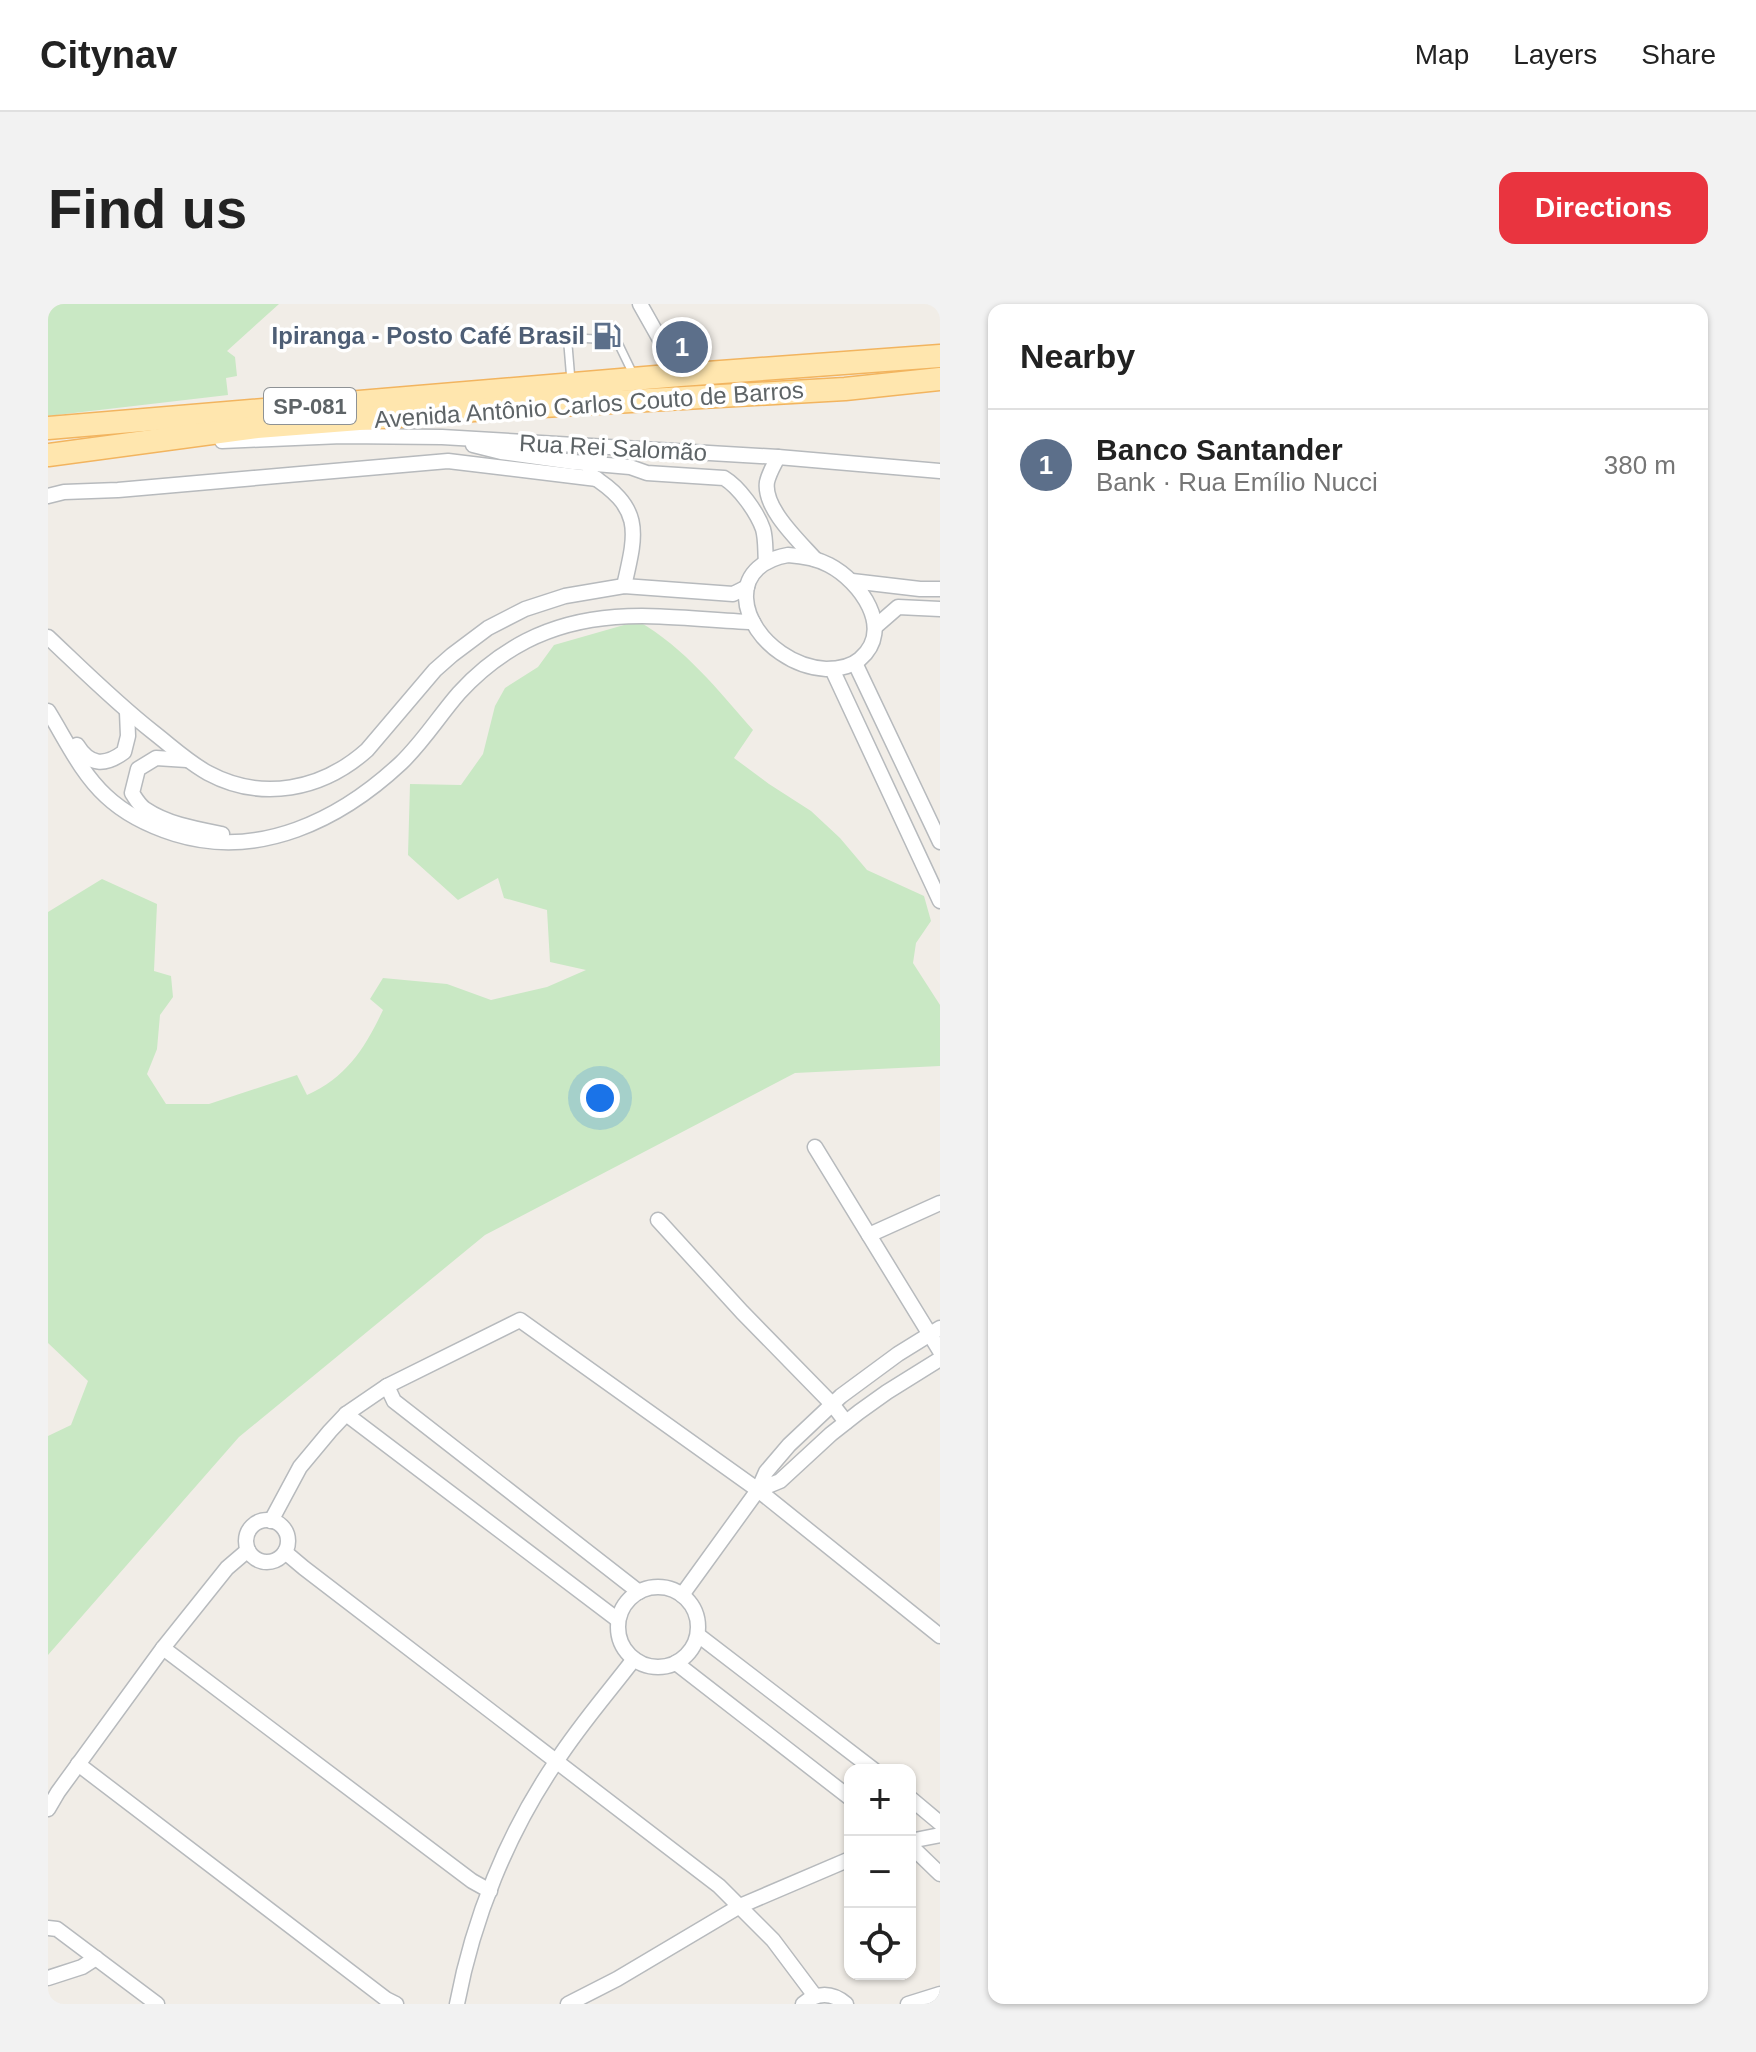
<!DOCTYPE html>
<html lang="en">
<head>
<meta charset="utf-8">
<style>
  body { margin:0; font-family:Helvetica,sans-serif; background:#f2f2f2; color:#222 }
  .controls { position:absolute; right:24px; bottom:24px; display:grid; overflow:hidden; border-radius:16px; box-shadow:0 2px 6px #0004 }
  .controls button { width:72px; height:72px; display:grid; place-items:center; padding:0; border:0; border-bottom:2px solid #e0e0e0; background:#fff; color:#222; font:40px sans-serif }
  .you { position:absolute; left:552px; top:794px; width:28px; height:28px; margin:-20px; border:6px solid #fff; border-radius:50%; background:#1a73e8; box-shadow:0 0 0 12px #1a73e833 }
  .badge { display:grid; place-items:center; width:52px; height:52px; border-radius:50%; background:#e9343f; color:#fff; font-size:26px; font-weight:700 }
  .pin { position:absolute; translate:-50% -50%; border:4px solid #fff; box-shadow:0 2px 8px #0006 }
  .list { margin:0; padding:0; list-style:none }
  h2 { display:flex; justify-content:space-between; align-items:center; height:104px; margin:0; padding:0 32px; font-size:34px }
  h2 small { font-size:26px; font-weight:400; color:#767676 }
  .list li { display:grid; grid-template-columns:52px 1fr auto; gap:24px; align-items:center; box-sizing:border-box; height:112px; padding:0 32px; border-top:2px solid #e0e0e0 }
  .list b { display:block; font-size:30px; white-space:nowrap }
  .list p { margin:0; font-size:26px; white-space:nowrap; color:#767676 }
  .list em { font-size:26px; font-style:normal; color:#767676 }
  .icon { flex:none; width:44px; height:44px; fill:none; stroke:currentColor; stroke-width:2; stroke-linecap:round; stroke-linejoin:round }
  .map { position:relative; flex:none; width:892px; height:1700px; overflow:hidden; border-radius:16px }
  header { display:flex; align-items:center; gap:48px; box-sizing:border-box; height:112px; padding:0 40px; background:#fff; border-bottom:2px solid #e0e0e0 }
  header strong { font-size:38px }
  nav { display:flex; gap:44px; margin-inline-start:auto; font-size:28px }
  .intro { display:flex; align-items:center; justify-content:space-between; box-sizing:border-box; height:192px; padding:0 48px }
  h1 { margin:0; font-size:56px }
  .button { padding:20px 36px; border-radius:16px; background:#e9343f; color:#fff; font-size:28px; font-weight:700 }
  main { display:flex; gap:48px; padding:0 48px }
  aside { flex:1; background:#fff; border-radius:16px; box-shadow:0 2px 6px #0004 }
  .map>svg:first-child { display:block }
  .green { fill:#c9e8c4 }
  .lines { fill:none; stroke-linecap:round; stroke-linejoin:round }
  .lane-casing { stroke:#b7babd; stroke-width:10 }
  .street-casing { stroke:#b7babd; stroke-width:17 }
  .primary-casing { stroke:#f2b45f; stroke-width:25 }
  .lane { stroke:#fff; stroke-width:7 }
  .street { stroke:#fff; stroke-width:14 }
  .primary { stroke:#ffe6ae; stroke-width:22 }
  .labels { text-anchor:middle; stroke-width:7; stroke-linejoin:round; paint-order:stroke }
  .shield { fill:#fff; stroke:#8e9295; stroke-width:2 }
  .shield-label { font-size:22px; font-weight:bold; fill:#5e6467 }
  .service-label { font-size:24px; font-weight:bold; fill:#4e5e75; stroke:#fff; text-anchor:end }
  .street-label { font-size:24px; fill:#5e6467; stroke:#fff }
</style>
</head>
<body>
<header>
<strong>Citynav</strong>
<nav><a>Map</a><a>Layers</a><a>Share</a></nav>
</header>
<div class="intro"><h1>Find us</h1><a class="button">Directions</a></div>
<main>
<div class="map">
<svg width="892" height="1700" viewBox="0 0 892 1700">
  <rect width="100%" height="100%" fill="#f1ede7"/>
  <!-- green -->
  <g class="green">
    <path d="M0 0H231L179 47 187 53 189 72 178 74 180 91 0 112Z"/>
    <path d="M590 317C637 344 670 386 705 426L686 454 721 480 763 507 792 534 819 566 876 592 883 617 868 639 865 659 892 701V762L747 769 437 931 191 1133 0 1351V1132L23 1121 40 1077 0 1039V608L54 575 109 600 106 667 123 672 125 693 112 711 109 745 99 770 118 800H161L249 771 259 791C299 773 317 744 335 706L322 695 335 674 399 680 443 696 499 683 538 666 502 658 499 606 456 594 450 574 410 596 360 551 362 480 413 481 435 450 447 402 457 384 490 363 506 341Z"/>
  </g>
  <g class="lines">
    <defs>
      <path id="lane" d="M523 77 520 41 523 36 528 34 566 36 570 39 586 72"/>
      <g id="street">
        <path d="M592 0 632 71"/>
        <path d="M174 137 294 132 394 133 730 153 892 167"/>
        <path d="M425 141 453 148 525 158 582 163 599 169 676 174C691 183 709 208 715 225 718 235 717 248 718 258"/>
        <path d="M730 153C726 161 721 169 719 178 715 204 751 237 767 255"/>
        <path d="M541 170C595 204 589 226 576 282"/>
        <path d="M0 192 16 188 70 186 400 157 549 175"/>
        <path d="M740 251C755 252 768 254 781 261 812 277 847 325 812 355 803 363 791 365 778 365 762 364 746 358 733 349 715 337 699 316 698 294 697 268 717 255 740 251Z"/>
        <path d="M804 277 872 285H892"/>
        <path d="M827 323 850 303 892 305"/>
        <path d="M0 333C35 366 68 399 105 428 123 442 140 458 160 469 214 498 274 486 319 446L387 366 404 351 440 324 477 305 517 292 576 282 685 290 699 283"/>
        <path d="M807 359 892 538"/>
        <path d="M784 365 892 597"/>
        <path d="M0 407C18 436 33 469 58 492 77 510 102 522 127 530 211 556 292 516 353 459 375 438 391 412 411 389 430 368 453 350 478 337 553 299 625 315 705 318"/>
        <path d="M29 441C42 462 57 462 76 448L80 432 79 408"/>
        <path d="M139 456 108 454 90 465 84 489C88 495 91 501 97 505 119 520 148 525 174 530"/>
        <path d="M767 843 892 1047"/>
        <path d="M610 916 694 1008 784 1100 798 1118"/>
        <path d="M821 931 892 899"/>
        <path d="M339 1082 346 1097 591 1288"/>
        <path d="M298 1110 570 1316"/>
        <path d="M710 1186 732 1177 783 1130 811 1108 839 1088 892 1055"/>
        <circle cx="219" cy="1237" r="21"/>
        <path d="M223 1217 252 1163 282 1127 298 1110 339 1082 472 1016 710 1186 892 1332"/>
        <path d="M237 1248 256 1264 671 1582 725 1636 767 1692"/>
        <circle cx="610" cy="1323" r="40"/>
        <path d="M634 1291 710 1186 718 1168 741 1141 793 1092 850 1050 892 1024"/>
        <path d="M650 1331 826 1466"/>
        <path d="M115 1344 424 1577 442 1587"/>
        <path d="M628 1359 802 1494"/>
        <path d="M30 1460 338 1695 348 1700"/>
        <path d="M862 1494 892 1519"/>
        <path d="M0 1505 10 1488 115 1344 179 1264 200 1246"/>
        <path d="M862 1537 892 1531"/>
        <path d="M862 1541 892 1570"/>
        <path d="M0 1624 9 1625 109 1700"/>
        <path d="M0 1674 34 1663 48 1654"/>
        <path d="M409 1700C425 1615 459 1530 508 1458 531 1422 560 1389 586 1355"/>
        <path d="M520 1700 569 1675 692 1602 802 1555"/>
        <path d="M755 1700C769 1688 784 1688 798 1700"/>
        <path d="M860 1700 892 1690"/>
      </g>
      <g id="primary">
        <path d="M0 124 632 71 892 52"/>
        <path d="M0 151 209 123 426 106 797 85 892 75"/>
      </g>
    </defs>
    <!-- lane casing -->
    <use href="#lane" class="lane-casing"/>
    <!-- street casing -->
    <use href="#street" class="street-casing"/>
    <!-- primary casing -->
    <use href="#primary" class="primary-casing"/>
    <!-- lane -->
    <use href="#lane" class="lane"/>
    <!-- street -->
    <use href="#street" class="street"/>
    <!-- primary -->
    <use href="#primary" class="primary"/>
  </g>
  <!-- icons -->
  <defs>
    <symbol id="fuel-bare" viewBox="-9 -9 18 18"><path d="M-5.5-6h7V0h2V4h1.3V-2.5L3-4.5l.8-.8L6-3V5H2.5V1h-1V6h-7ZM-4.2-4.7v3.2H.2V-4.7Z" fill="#5c6f8a" stroke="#fff" stroke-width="2.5" paint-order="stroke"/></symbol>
  </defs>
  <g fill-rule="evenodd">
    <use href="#fuel-bare" x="539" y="12" width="40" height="40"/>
  </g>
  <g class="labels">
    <!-- shield labels -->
    <rect class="shield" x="216" y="84" width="92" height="36" rx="6"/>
    <g class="shield-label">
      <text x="262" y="110">SP-081</text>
    </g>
    <!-- service labels -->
    <g class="service-label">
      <text x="537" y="40">Ipiranga - Posto Café Brasil</text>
    </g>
    <!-- street labels -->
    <g class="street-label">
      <text transform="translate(541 101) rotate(-4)" y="8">Avenida Antônio Carlos Couto de Barros</text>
      <text transform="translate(565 144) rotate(3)" y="8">Rua Rei Salomão</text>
    </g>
  </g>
</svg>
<div class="controls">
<button>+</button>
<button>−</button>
<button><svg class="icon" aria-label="locate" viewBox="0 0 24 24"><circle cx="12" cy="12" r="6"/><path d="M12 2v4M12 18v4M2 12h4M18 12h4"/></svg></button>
</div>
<div class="you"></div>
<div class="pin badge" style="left:634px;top:43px;background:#5c6f8a">1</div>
</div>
<aside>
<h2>Nearby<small></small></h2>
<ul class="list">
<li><span class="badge" style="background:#5c6f8a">1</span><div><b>Banco Santander</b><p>Bank · Rua Emílio Nucci</p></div><em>380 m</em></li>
</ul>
</aside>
</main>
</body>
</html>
